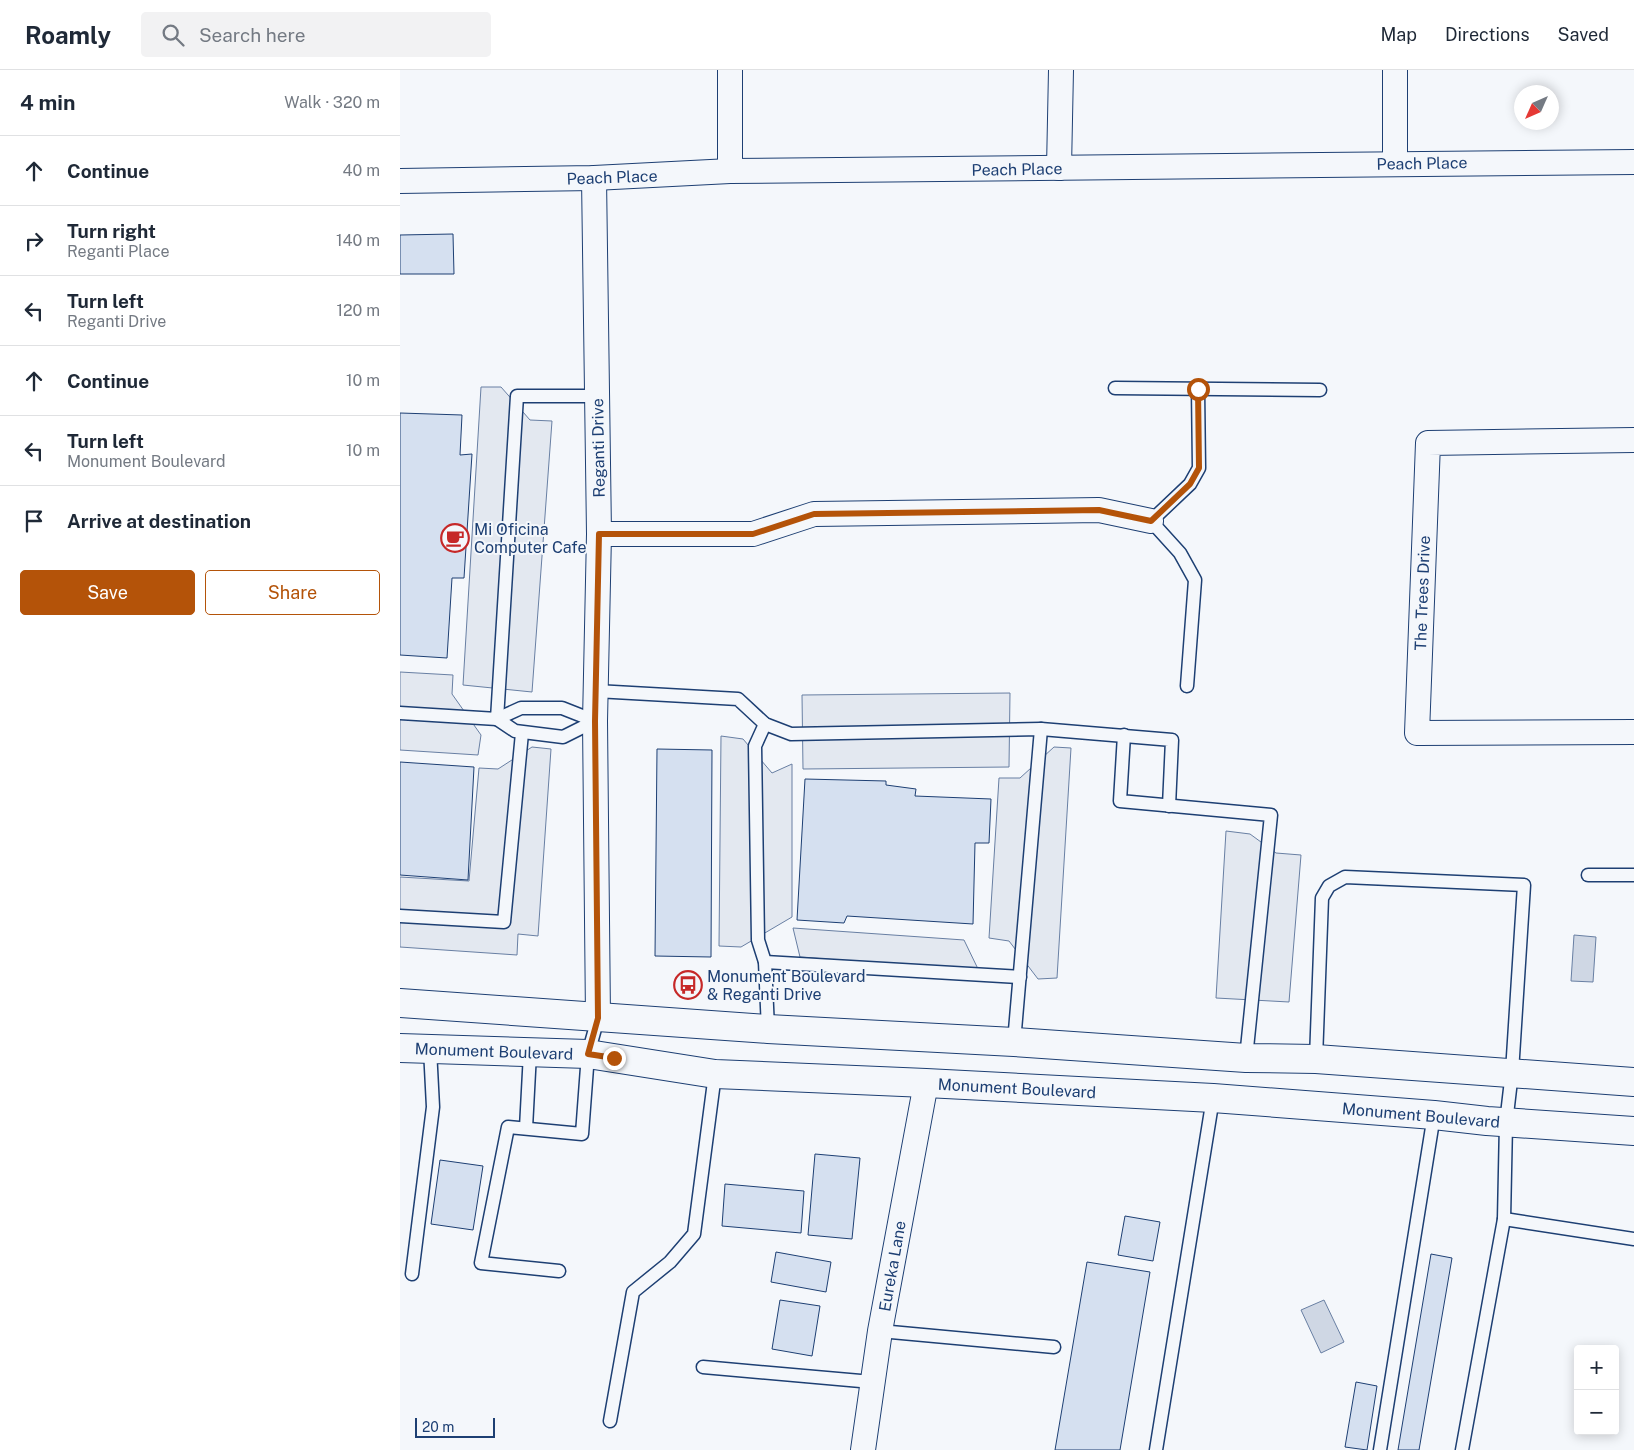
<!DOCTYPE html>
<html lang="en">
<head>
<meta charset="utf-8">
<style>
  body { margin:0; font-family:"Public Sans",sans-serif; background:#f2f2f3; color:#1f2937 }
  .controls { position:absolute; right:15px; bottom:15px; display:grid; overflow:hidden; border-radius:5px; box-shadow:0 2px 12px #0003 }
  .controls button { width:45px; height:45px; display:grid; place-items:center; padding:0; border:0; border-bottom:1px solid #e0e1e3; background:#fff; color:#1f2937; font:25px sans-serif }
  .compass { position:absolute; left:1114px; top:15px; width:45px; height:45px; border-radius:50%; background:#fff; box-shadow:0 2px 12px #0003; rotate:225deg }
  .scale { position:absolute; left:15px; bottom:12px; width:80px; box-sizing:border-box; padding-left:5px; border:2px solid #1d3f73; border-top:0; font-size:14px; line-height:18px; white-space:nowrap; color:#1d3f73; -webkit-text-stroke:4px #f4f7fb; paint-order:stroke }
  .stop { position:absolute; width:15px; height:15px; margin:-11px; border:4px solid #b45309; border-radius:50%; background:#fff }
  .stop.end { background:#b45309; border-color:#fff; box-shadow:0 1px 5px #0008 }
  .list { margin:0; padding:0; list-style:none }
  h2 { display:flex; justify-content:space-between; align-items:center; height:65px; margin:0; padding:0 20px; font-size:21px }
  h2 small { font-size:16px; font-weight:400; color:#747a83 }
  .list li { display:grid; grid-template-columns:32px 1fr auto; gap:15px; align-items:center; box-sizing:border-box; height:70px; padding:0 20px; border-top:1px solid #e0e1e3 }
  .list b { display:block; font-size:19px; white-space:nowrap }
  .list p { margin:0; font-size:16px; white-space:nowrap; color:#747a83 }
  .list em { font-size:16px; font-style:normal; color:#747a83 }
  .actions { display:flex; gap:10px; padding:15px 20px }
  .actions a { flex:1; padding:11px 0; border:1px solid #b45309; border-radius:5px; text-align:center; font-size:18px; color:#b45309 }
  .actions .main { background:#b45309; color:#fff }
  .icon { flex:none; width:28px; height:28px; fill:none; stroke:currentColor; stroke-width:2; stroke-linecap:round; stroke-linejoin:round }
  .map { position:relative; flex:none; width:1234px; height:1380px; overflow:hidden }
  header { display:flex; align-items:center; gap:30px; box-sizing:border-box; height:70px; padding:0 25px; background:#fff; border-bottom:1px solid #e0e1e3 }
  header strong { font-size:24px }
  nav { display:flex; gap:28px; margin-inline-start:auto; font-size:18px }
  .search { width:350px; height:45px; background:#f2f2f3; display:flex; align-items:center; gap:12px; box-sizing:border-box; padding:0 18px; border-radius:5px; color:#747a83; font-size:19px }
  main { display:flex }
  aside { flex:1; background:#fff }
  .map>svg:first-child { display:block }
  .parking { fill:#e3e8f0; stroke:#687fa3 }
  .water { fill:#cfd7e4; stroke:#687fa3 }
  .building { fill:#d5e0f0; stroke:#1d3f73 }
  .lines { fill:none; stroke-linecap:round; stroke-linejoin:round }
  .service-casing { stroke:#1d3f73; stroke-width:15 }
  .minor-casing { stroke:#1d3f73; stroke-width:26 }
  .secondary-casing { stroke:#1d3f73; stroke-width:30 }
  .service { stroke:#f4f7fb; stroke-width:12 }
  .minor { stroke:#f4f7fb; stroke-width:24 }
  .secondary { stroke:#f4f7fb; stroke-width:28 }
  .route { stroke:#b45309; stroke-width:6 }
  .labels { text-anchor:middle; stroke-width:4; stroke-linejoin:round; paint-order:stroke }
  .street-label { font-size:16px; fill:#1d3f73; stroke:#f4f7fb }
  .poi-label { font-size:16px; fill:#1d3f73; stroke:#f4f7fb; text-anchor:start }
</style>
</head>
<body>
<header>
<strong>Roamly</strong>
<div class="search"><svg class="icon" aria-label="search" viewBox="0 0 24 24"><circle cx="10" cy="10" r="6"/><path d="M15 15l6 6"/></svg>Search here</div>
<nav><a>Map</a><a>Directions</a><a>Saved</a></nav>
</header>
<main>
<aside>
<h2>4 min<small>Walk · 320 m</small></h2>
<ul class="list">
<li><svg class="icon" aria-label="ahead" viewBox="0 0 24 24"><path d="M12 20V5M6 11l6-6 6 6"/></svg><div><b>Continue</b></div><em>40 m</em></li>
<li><svg class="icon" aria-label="right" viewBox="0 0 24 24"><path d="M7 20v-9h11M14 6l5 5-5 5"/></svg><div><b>Turn right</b><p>Reganti Place</p></div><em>140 m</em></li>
<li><svg class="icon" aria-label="left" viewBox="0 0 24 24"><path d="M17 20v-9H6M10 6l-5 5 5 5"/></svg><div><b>Turn left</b><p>Reganti Drive</p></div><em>120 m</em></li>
<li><svg class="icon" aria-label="ahead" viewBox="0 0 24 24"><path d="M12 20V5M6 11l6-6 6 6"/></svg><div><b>Continue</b></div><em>10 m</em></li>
<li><svg class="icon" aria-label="left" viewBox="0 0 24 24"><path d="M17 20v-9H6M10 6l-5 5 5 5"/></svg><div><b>Turn left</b><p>Monument Boulevard</p></div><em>10 m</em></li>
<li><svg class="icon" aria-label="arrive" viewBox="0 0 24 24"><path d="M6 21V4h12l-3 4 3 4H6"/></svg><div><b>Arrive at destination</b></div></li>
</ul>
<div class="actions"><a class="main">Save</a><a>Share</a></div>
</aside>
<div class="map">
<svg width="1234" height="1380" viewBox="0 0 1234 1380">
  <rect width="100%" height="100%" fill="#f4f7fb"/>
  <!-- parking -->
  <g class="parking">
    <path d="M81 317H101L130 350 152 351 132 622 63 615Z"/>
    <path d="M0 602 53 605 52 624 81 665 78 685 0 680Z"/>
    <path d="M610 623 609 697 403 699 402 625Z"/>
    <path d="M321 666 343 669 372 703 392 694V847L341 877 319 876Z"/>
    <path d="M132 677 151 679 138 866 118 864 117 885 0 877V807L69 811 79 698 98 699Z"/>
    <path d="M654 677 671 678 657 908 638 909 609 871 589 868 599 708H620Z"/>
    <path d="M826 761 850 764 876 783 901 785 889 932 816 928Z"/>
    <path d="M393 858 564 870 579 901 400 887Z"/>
  </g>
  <!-- water -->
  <g class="water">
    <path d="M1174 865 1196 867 1193 912 1171 911Z"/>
    <path d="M924 1230 944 1272 921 1283 901 1240Z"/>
  </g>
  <!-- building -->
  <g class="building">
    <path d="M53 164 54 204H0V165Z"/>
    <path d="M0 343 62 345 60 385 72 384 64 508H52L47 588 0 585Z"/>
    <path d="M257 679 312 680 311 887 255 886Z"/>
    <path d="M0 692 74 697 68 810 0 805Z"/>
    <path d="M405 709 486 711V715L516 719 515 726 591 729 589 773H575L573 854 447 846 444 853 397 850Z"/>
    <path d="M415 1084 460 1088 452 1169 408 1165Z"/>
    <path d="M40 1090 83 1096 73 1160 31 1154Z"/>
    <path d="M325 1114 404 1121 401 1163 322 1156Z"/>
    <path d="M725 1146 760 1152 753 1191 718 1185Z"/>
    <path d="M376 1182 431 1192 426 1222 371 1212Z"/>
    <path d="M1031 1184 1052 1188 1019 1380H998Z"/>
    <path d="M687 1192 750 1202 720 1380H655Z"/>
    <path d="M380 1230 420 1236 412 1286 372 1279Z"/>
    <path d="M956 1312 977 1316 967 1380 945 1377Z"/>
  </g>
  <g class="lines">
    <defs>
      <g id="service">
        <path d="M715 318 920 320"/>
        <path d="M787 616 795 510 780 483 751 451 790 414 799 398 798 319"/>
        <path d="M196 621 338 629 365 654 391 664 641 659 614 972"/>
        <path d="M121 638H162L195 651 163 667 115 661 97 649Z"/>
        <path d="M0 643 97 649 117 326H198"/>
        <path d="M365 654 355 676 358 870 365 892 368 959"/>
        <path d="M641 659 772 670 769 736"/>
        <path d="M724 665 720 731 871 745 846 988"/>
        <path d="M1188 805H1234"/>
        <path d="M0 846 104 852 122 663"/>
        <path d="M365 892 620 907"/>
        <path d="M916 989 922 828 929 816 945 807 1124 815 1112 1002 1106 1053 1104 1149 1062 1380"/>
        <path d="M126 1058 130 983"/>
        <path d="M1104 1149 1234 1169"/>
        <path d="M159 1201 81 1193 108 1057 182 1064 188 984 198 948"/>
        <path d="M12 1204 33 1037 30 979"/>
        <path d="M480 1261 654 1277"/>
        <path d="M303 1297 472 1312"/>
        <path d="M210 1351 233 1222 270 1192 294 1164 315 1004"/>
        <path d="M756 1380 813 1028"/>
        <path d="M980 1380 1034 1045"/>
      </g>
      <g id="minor">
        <path d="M330 0V101"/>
        <path d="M995 93V0"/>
        <path d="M659 98 661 0"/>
        <path d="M194 108 199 464 195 651 198 948"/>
        <path d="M0 111 194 108 330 101 1234 92"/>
        <path d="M1234 370 1028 373 1017 663 1234 662"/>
        <path d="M199 464H353L414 444 699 440 751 451"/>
        <path d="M463 1380 480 1261 526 1013"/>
      </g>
      <g id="secondary">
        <path d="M0 933 368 959 614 972 846 988 916 989 1234 1012"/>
        <path d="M0 978 188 984 315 1004 526 1013 813 1028 1034 1045 1087 1051 1234 1061"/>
      </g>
    </defs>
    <!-- service casing -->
    <use href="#service" class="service-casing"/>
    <!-- minor casing -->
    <use href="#minor" class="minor-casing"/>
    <!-- secondary casing -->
    <use href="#secondary" class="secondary-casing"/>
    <!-- service -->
    <use href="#service" class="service"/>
    <!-- minor -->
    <use href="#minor" class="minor"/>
    <!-- secondary -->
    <use href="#secondary" class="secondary"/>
  </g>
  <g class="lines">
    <!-- route -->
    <path class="route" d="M214 988 188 984 198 948 195 651 199 464H353L414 444 699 440 751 451 790 414 799 398 798 319"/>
  </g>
  <!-- icons -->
  <defs>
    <symbol id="cafe-ring" viewBox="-11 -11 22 22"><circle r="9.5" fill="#f4f7fb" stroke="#c62828" stroke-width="1.5"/><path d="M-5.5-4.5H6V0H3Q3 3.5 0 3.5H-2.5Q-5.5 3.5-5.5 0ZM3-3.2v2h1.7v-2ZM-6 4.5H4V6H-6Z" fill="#c62828"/></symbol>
    <symbol id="bus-ring" viewBox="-11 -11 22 22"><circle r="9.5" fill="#f4f7fb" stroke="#c62828" stroke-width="1.5"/><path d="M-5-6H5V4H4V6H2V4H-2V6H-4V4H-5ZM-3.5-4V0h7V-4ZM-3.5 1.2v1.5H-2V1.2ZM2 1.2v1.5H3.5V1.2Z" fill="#c62828"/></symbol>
  </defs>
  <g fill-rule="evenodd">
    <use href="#cafe-ring" x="39" y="452" width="32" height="32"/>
    <use href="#bus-ring" x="272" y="899" width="32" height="32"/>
  </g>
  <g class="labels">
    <!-- street labels -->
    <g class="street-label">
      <text transform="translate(1022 93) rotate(-1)" y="6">Peach Place</text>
      <text transform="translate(617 99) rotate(-1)" y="6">Peach Place</text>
      <text transform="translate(212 107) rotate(-2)" y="6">Peach Place</text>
      <text transform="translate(198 378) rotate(-91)" y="6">Reganti Drive</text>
      <text transform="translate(1022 523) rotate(-88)" y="6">The Trees Drive</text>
      <text transform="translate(94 981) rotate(2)" y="6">Monument Boulevard</text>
      <text transform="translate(617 1018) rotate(3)" y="6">Monument Boulevard</text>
      <text transform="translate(1021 1045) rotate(5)" y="6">Monument Boulevard</text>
      <text transform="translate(492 1196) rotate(-80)" y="6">Eureka Lane</text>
    </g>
    <!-- poi labels -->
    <g class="poi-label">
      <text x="74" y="465">Mi Oficina<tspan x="74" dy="18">Computer Cafe</tspan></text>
      <text x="307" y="912">Monument Boulevard<tspan x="307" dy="18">&amp; Reganti Drive</tspan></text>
    </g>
  </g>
</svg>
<div class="controls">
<button>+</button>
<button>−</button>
</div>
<svg class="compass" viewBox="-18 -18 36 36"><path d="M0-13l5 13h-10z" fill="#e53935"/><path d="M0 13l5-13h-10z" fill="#747a83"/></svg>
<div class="scale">20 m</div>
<div class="stop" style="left:798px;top:319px"></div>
<div class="stop end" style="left:214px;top:988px"></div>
</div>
</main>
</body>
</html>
